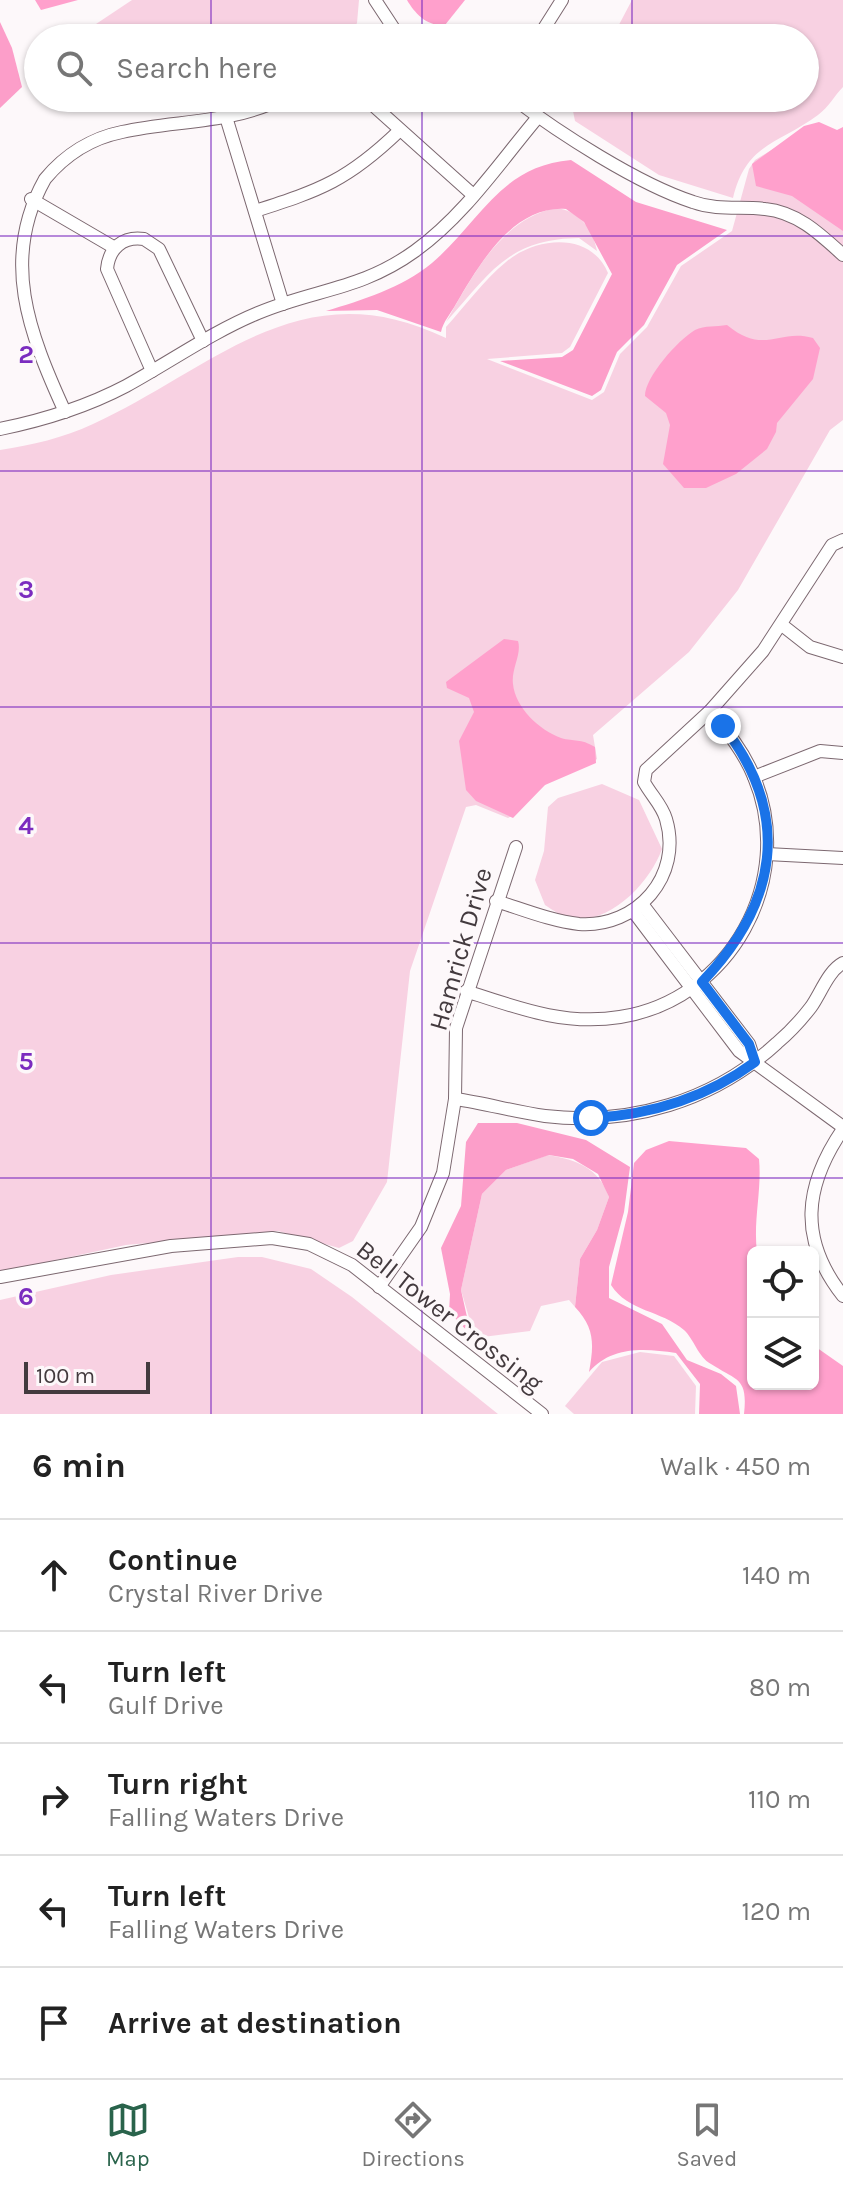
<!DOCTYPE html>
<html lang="en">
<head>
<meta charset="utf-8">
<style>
  body { margin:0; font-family:Karla,sans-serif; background:#f6f6f6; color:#222 }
  .controls { position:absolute; right:24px; bottom:24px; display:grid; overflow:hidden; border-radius:12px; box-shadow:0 2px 6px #0004 }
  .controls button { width:72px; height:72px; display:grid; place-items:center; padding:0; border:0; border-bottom:2px solid #e0e0e0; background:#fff; color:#222; font:40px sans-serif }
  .scale { position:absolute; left:24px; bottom:20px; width:126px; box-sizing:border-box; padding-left:8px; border:4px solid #433a3e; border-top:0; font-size:22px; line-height:28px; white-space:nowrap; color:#433a3e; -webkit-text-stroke:6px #fdf8fa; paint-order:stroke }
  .stop { position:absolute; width:24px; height:24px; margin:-18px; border:6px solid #1a73e8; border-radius:50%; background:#fff }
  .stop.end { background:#1a73e8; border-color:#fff; box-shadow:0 2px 8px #0008 }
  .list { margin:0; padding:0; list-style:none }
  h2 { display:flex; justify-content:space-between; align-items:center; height:104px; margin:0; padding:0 32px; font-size:34px }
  h2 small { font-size:26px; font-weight:400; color:#767676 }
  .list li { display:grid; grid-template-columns:52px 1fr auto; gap:24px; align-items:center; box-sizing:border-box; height:112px; padding:0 32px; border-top:2px solid #e0e0e0 }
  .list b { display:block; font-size:30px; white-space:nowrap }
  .list p { margin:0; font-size:26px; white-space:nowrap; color:#767676 }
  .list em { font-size:26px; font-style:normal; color:#767676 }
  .icon { flex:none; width:44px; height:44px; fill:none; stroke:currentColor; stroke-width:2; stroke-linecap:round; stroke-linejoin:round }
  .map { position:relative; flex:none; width:843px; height:1414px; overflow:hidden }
  .search { position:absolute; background:#fff; box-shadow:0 2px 6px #0004; left:24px; right:24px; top:24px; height:88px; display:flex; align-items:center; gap:20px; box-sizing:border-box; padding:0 28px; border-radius:44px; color:#767676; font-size:30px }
  .sheet { height:664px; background:#fff }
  nav { display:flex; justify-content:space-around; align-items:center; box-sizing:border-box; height:112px; border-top:2px solid #e0e0e0; background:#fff; font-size:22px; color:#767676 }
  nav a { display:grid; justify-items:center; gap:4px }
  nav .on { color:#29634b }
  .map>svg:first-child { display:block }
  .green { fill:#f8d1e2 }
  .forest { fill:#fc9ec9 }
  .water { fill:#ffa0cc }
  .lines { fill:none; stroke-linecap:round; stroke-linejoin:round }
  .minor-casing { stroke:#7c6870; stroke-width:14 }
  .minor { stroke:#fff; stroke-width:12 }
  .route { stroke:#1a73e8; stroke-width:10 }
  .grid { fill:none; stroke:#7b2cbf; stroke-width:2; stroke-opacity:0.55 }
  .labels { text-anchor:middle; stroke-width:7; stroke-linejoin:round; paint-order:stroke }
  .street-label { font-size:26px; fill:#433a3e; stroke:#fdf8fa }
  .grid-label { font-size:26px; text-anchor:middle; font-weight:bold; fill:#7b2cbf; stroke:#fdf8fa; stroke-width:7; stroke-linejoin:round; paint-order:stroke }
</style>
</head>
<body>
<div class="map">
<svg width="843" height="1414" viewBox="0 0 843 1414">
  <rect width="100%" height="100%" fill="#fdf8fa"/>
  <!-- green -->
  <g class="green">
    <path d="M132 0H359L357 23 347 38H75Z"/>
    <path d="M632 0H843V87C834 96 829 107 818 115 779 144 746 143 733 198L659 175 575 121 573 111 580 98H805V38H612Z"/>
    <path d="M800 133 843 134V420L830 430 738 590 689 652 593 735 597 759C578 773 554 775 536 792 526 801 521 812 508 818L476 805 466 807 410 971 387 1182 353 1241 339 1248 278 1231 126 1245 0 1272V450C32 445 63 438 93 424 216 367 301 268 446 338V327C465 306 484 280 506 262 537 236 591 232 608 273L570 347 562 353 487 359 592 400 604 392 620 354 647 327 681 266 732 231 749 169 755 160Z"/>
    <path d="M555 208C579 210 593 229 597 251L579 238C508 239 490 273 446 322 472 277 500 220 555 208Z"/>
    <path d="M602 784 639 800 662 849C650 882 612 923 573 919 563 918 553 910 545 905L535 880 544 851 548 807 558 798Z"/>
    <path d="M548 1155C577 1160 599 1168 609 1197L597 1230 580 1259 575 1307 569 1300 541 1306 530 1331 475 1338 461 1290 482 1194 506 1170Z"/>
    <path d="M238 1257H262L311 1269 352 1297 498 1414H0V1300L111 1275Z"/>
    <path d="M640 1352 674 1356 696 1386 695 1414H574L565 1406 602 1362Z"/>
  </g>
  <!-- forest -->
  <g class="forest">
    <path d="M0 22 12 48 22 87 0 108Z"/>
    <path d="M571 160 636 202 727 230 677 265 644 325 617 352 601 390 592 396 500 361 562 357 573 350 612 274 584 222 566 209C513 205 479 265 456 304 451 313 443 322 441 332L377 310 326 311C362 300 402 288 432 263 480 222 500 166 571 160Z"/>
    <path d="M478 1123H517L586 1140 630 1167 624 1212 609 1267V1298L662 1324 687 1360 721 1374 736 1386 740 1414H699L700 1384 676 1353C644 1348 611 1346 589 1372 594 1345 595 1328 575 1307L580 1259 597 1230 609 1197 598 1174 573 1159 549 1155 506 1170 482 1194 461 1290 471 1335 449 1312 450 1294 441 1248 461 1206 466 1142Z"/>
  </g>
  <!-- water -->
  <g class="water">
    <path d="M35 0H78L41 10Z"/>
    <path d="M407 0H465L445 25C428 27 415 14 407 0Z"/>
    <path d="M819 122 837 130 843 127V231L792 196 756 186 752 164 804 126Z"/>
    <path d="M727 325C765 356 778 328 813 338L820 348 813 379 777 423 776 432 767 449 736 474 706 488H684L663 464 670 425 666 413 645 396C645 377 678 340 695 330 705 325 716 327 727 325Z"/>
    <path d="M504 639 518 641C522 654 511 669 513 684 515 707 539 730 561 738 575 742 580 738 595 747L596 763 545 785 513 818 476 801 466 790 459 741 474 712 469 698 447 688 446 682Z"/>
    <path d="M669 1141 746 1148 759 1159C762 1190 753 1221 757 1252H753V1384H813V1345L843 1366V1414H744C748 1377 737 1381 711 1364 698 1357 694 1339 684 1330 661 1310 628 1312 611 1285L628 1212 634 1163 646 1150Z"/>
  </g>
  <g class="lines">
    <defs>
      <g id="minor">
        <path d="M375 0 400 38"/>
        <path d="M538 38 562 0"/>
        <path d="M365 98 472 194"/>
        <path d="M513 98C559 133 638 184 693 202 718 211 740 206 765 209 797 212 820 234 843 255"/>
        <path d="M226 117 283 304"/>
        <path d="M31 199 115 248"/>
        <path d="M255 211C321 190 348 180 399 131"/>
        <path d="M152 371 107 269C109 248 123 236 144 239L159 249 203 341"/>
        <path d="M65 412C29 333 0 259 45 179 65 155 92 138 122 132 176 120 233 124 283 98"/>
        <path d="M0 429C44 420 86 407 126 386 170 362 212 332 258 313 315 289 361 290 415 251 464 216 500 162 538 117"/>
        <path d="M782 625 810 647 843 657"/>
        <path d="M754 777 820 751 843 753"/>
        <path d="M767 854 843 858"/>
        <path d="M496 901C522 909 551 921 579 924 637 928 683 876 666 819 662 805 651 795 644 782L646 770 710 711 763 651 832 545 843 540"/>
        <path d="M642 904 749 1044 755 1062"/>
        <path d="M633 911 739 1051 843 1127"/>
        <path d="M466 991C518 1008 565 1026 620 1017 730 1000 797 880 754 777 744 752 727 731 710 711"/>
        <path d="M455 1099C485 1103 515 1112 545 1116 630 1126 714 1101 777 1043 790 1032 801 1020 811 1007 821 993 828 971 843 963"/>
        <path d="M843 1129C804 1186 798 1239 843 1296"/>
        <path d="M0 1277 171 1246 272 1238 309 1244 352 1265 542 1414"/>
        <path d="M379 1287 421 1227 443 1173 455 1099 456 1028 516 847"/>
      </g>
    </defs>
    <!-- minor casing -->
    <use href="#minor" class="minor-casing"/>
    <!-- minor -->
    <use href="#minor" class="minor"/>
  </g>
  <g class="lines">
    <!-- route -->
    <path class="route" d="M591 1118C651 1115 706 1098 755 1062L749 1044 702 982C777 904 793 816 723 726"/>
  </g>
  <!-- grid -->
  <path class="grid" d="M211 0V38M422 0V38M632 0V38M211 98V1414M422 98V1414M632 98V1414M0 236H843M0 471H843M0 707H843M0 943H843M0 1178H843"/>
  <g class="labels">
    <!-- street labels -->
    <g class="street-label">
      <text transform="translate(460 949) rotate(-74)" y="9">Hamrick Drive</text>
      <text transform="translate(450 1316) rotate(38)" y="9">Bell Tower Crossing</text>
    </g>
  </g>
  <g class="grid-label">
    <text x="26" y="363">2</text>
    <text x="26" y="598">3</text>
    <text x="26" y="834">4</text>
    <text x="26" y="1070">5</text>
    <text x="26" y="1305">6</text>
  </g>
</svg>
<div class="controls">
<button><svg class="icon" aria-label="locate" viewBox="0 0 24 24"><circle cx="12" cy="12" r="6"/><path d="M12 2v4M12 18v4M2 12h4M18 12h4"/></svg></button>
<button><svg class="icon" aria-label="layers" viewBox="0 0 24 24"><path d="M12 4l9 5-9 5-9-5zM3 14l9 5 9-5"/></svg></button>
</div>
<div class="scale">100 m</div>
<div class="stop" style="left:591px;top:1118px"></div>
<div class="stop end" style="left:723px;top:726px"></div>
<div class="search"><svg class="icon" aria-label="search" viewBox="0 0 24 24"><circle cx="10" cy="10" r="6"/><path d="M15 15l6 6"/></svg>Search here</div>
</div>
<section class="sheet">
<h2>6 min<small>Walk · 450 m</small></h2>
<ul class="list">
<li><svg class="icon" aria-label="ahead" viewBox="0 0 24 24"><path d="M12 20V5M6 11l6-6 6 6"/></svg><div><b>Continue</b><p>Crystal River Drive</p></div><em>140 m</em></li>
<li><svg class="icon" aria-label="left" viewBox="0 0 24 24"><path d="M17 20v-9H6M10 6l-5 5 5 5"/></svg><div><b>Turn left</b><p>Gulf Drive</p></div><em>80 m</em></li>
<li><svg class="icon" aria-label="right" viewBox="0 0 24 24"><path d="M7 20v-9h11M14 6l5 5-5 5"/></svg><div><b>Turn right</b><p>Falling Waters Drive</p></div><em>110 m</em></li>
<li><svg class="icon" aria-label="left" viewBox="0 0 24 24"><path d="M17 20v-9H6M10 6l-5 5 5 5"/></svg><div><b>Turn left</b><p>Falling Waters Drive</p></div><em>120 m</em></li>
<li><svg class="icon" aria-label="arrive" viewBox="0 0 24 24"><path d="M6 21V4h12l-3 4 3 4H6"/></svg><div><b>Arrive at destination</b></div></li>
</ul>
</section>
<nav>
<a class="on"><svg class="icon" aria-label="map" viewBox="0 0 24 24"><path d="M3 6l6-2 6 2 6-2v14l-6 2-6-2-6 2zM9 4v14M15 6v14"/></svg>Map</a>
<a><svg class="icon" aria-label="directions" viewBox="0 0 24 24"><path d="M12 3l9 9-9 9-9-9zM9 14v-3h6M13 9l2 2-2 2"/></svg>Directions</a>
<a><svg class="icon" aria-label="saved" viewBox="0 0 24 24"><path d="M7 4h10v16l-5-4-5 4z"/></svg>Saved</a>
</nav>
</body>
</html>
